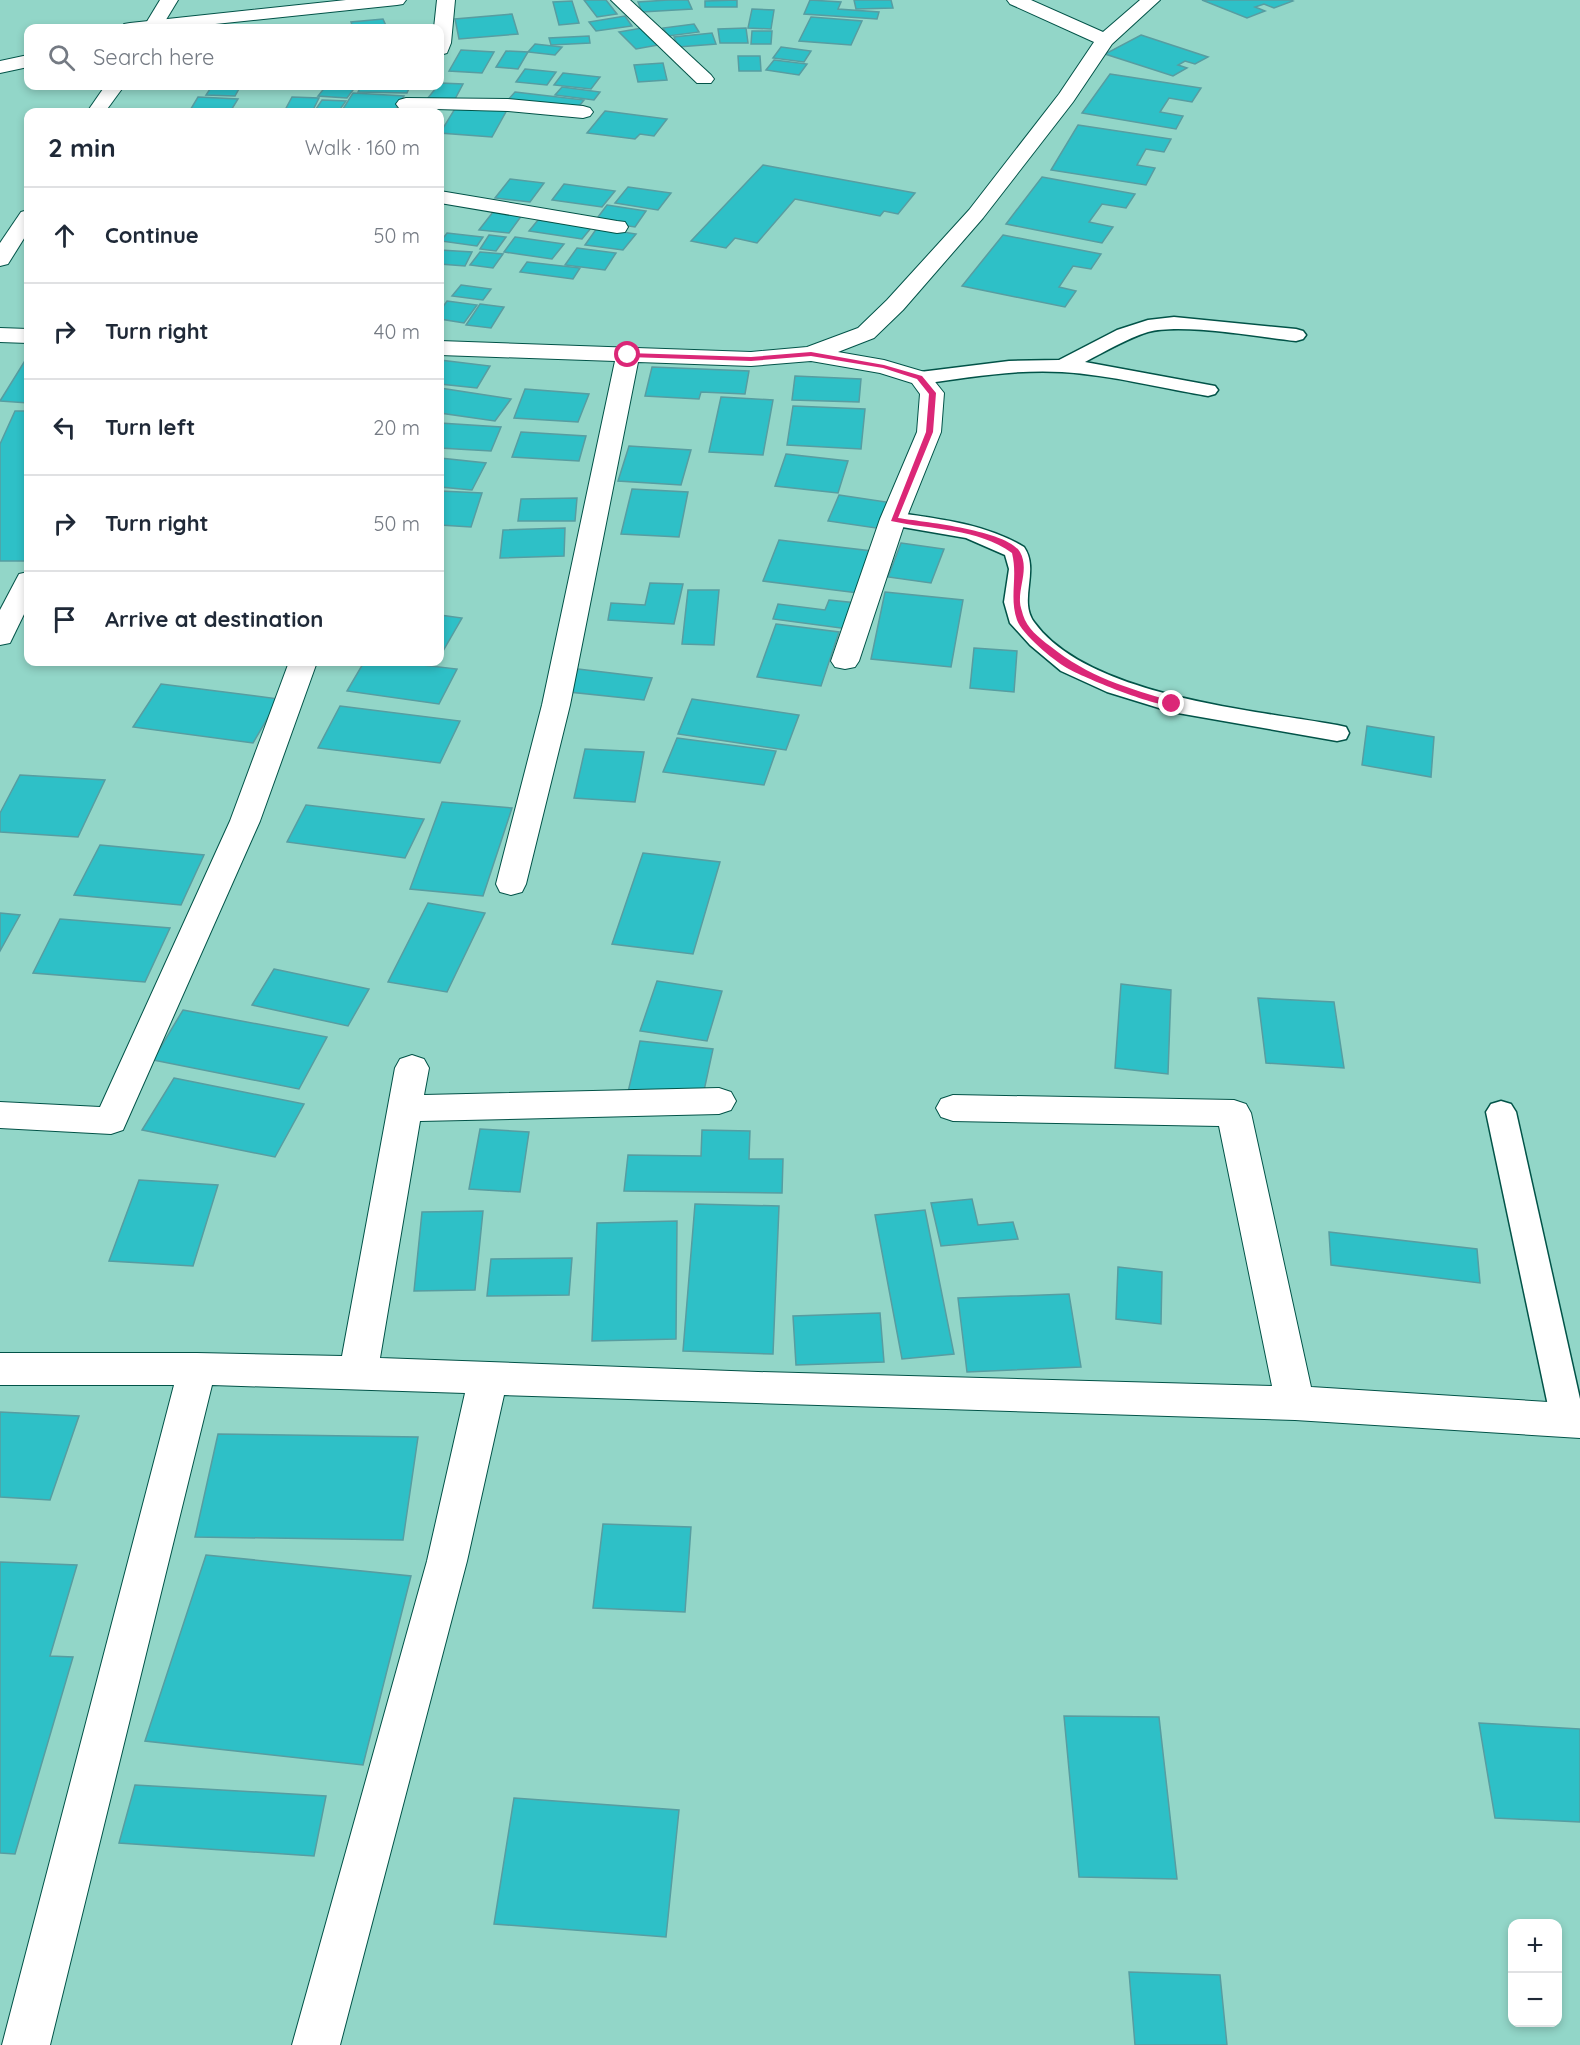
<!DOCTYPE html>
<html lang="en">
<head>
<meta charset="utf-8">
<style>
  body { margin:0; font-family:Quicksand,sans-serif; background:#f6f6f7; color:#1f2937 }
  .controls { position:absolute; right:18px; bottom:18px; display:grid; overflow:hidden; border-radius:12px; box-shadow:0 3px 9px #0003 }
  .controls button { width:54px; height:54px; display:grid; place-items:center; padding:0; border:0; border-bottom:2px solid #e0e1e3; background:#fff; color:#1f2937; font:30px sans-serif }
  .stop { position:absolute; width:18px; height:18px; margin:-14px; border:4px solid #db2777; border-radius:50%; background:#fff }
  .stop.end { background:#db2777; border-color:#fff; box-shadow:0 2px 6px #0008 }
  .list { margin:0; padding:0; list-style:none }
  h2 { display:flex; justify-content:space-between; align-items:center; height:78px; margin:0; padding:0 24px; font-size:26px }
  h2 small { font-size:20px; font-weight:400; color:#747a83 }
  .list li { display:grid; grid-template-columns:39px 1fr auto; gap:18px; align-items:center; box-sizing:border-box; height:96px; padding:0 24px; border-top:2px solid #e0e1e3 }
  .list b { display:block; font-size:22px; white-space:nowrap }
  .list em { font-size:20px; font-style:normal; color:#747a83 }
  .icon { flex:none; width:33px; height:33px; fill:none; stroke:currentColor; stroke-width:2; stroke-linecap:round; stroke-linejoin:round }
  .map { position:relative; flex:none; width:1580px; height:2045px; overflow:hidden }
  .search { position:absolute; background:#fff; box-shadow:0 3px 9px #0003; left:24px; top:24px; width:420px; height:66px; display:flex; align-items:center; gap:15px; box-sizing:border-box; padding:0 21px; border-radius:12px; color:#747a83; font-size:22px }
  .panel { position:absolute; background:#fff; box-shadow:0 3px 9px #0003; left:24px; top:108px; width:420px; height:558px; border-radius:12px }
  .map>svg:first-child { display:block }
  .building { fill:#2ec0c7; stroke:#579da1; stroke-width:1.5 }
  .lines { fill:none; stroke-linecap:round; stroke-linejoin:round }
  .lane-casing { stroke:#025348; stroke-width:3 }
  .street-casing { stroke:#025348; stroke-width:2 }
  .secondary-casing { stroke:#025348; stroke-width:2 }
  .lane { fill:#fff; fill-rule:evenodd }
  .street { fill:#fff; fill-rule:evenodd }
  .secondary { fill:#fff; fill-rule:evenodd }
  .route { fill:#db2777 }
</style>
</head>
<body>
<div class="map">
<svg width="1580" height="2045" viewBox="0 0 1580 2045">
  <rect width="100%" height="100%" fill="#92d6c8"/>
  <!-- building -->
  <g class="building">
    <path d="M584 0H606L617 14 597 17Z"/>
    <path d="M668 0H688L692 9 642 12 638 2Z"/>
    <path d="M737 0V7H705V1Z"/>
    <path d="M810 0 841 2 838 9 879 12 877 19 804 14Z"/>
    <path d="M854 0H891L893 8 856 9Z"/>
    <path d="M1202 0H1291L1293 1 1274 8 1264 4 1255 7 1265 11 1247 18Z"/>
    <path d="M572 1 579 23 559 25 553 2Z"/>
    <path d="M752 9 774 10 771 29 748 28Z"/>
    <path d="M512 14 518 34 459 39 455 19Z"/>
    <path d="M625 16 632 26 596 31 589 22Z"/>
    <path d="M811 17 862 21 851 45 799 41Z"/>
    <path d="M383 19 387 28H353L351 22Z"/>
    <path d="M694 24 699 32 668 36 663 28Z"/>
    <path d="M642 28 658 45 636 49 619 32Z"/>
    <path d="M746 28 748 43H720L718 29Z"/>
    <path d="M752 31H772L771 44H751Z"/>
    <path d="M712 33 716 44 678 47 674 37Z"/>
    <path d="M1141 35 1208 57 1195 64 1185 61 1178 65 1187 68 1173 76 1105 54Z"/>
    <path d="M589 36 590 43 551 45 549 38Z"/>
    <path d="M535 44 562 47 555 55 528 52Z"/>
    <path d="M781 47 811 51 804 62 773 58Z"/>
    <path d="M461 50 494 52 482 73 449 71Z"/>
    <path d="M506 51 528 52 518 69 496 67Z"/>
    <path d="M738 56H760L761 71H739Z"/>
    <path d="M774 60 807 64 799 75 766 70Z"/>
    <path d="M663 63 667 80 638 82 634 65Z"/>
    <path d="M525 69 556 72 547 85 516 82Z"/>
    <path d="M563 73 600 77 591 89 554 85Z"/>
    <path d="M1110 74 1201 88 1192 102 1169 98 1160 112 1183 116 1176 129 1082 113Z"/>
    <path d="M440 83 463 84 454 101 427 99Z"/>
    <path d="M212 86 240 87 235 96 206 95Z"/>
    <path d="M326 86H356L347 98 318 96Z"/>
    <path d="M361 86H410L407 93 358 92Z"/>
    <path d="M562 87 600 92 594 100 555 95Z"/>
    <path d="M515 92 584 100 576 110 506 102Z"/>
    <path d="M353 93 404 96 394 112H341Z"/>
    <path d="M198 97 238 99 230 112H189Z"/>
    <path d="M292 97 319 98 312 112H284Z"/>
    <path d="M322 100 346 101 338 112H314Z"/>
    <path d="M456 107 507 110 492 137 440 133Z"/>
    <path d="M605 111 667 119 654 136 640 134 635 139 587 133Z"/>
    <path d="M1078 125 1171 139 1164 152 1146 149 1137 165 1155 168 1146 185 1051 170Z"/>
    <path d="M763 165 915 193 898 214 884 211 880 216 795 199 757 243 735 238 726 248 691 241Z"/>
    <path d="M1042 177 1135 194 1126 208 1102 204 1089 222 1113 227 1102 243 1006 224Z"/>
    <path d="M510 179 544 183 530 202 495 198Z"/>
    <path d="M564 184 615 191 602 207 552 200Z"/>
    <path d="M628 187 671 193 658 210 615 203Z"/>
    <path d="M607 205 646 211 635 227 595 221Z"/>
    <path d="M493 212 522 215 509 233 479 230Z"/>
    <path d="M538 220 591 228 582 239 529 231Z"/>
    <path d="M597 228 636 234 623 250 585 245Z"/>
    <path d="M447 233 483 237 477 246 441 241Z"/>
    <path d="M489 235 506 237 496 251 480 249Z"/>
    <path d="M1003 235 1101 254 1091 269 1073 266 1059 287 1076 291 1065 307 962 286Z"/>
    <path d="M515 237 564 244 552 259 504 252Z"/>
    <path d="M577 248 616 253 605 270 565 265Z"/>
    <path d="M440 250 472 252 465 266 440 264Z"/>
    <path d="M480 252 503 254 493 268 470 265Z"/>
    <path d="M527 262 580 268 573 279 520 272Z"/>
    <path d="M461 285 491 289 483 300 452 296Z"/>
    <path d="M447 301 477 305 464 323 440 319V311Z"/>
    <path d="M480 304 504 307 491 328 466 325Z"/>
    <path d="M26 359H28V403L0 401Z"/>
    <path d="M440 360 490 366 477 388 440 384Z"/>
    <path d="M652 367 749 371 745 394 701 392 699 399 645 396Z"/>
    <path d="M795 376 861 379 859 402 792 400Z"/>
    <path d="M440 388 511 399 495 421 440 413Z"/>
    <path d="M525 389 589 394 578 422 514 418Z"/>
    <path d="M721 397 773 400 763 455 709 452Z"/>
    <path d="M793 406 865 409 861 449 787 445Z"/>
    <path d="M15 411H28V561H0V444Z"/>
    <path d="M440 423 501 427 491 451 440 448Z"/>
    <path d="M521 432 586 436 579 461 512 457Z"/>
    <path d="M629 446 691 450 681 485 618 481Z"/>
    <path d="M786 454 848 461 838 493 775 486Z"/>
    <path d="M440 458 486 463 472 490 440 487Z"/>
    <path d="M632 489 688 492 679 537 621 534Z"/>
    <path d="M440 491 482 493 471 527 440 525Z"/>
    <path d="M839 495 893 503 883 529 828 521Z"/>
    <path d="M577 498 575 521H518L521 499Z"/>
    <path d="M565 528 564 556 500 558 503 530Z"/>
    <path d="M779 540 872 551 858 593 763 581Z"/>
    <path d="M901 543 944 549 931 583 888 577Z"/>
    <path d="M650 583 683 584 674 624 608 620 611 603 645 605Z"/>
    <path d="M688 590H719L714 645 682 644Z"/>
    <path d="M885 592 963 600 951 667 871 659Z"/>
    <path d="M829 600 857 603 848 629 773 619 778 604 825 610Z"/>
    <path d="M440 615 462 618 443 651H440Z"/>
    <path d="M776 624 839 632 821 686 757 677Z"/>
    <path d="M974 648 1017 651 1014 692 970 688Z"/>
    <path d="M364 662H396L457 669 439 704 347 691Z"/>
    <path d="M578 669 652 678 644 700 569 692Z"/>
    <path d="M161 684 279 699 253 743 133 727Z"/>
    <path d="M692 699 799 715 786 750 678 734Z"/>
    <path d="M340 706 460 721 440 763 318 748Z"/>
    <path d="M1367 726 1434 737 1431 777 1362 765Z"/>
    <path d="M677 738 776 751 764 785 663 772Z"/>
    <path d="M585 749 644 752 635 802 574 798Z"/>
    <path d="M20 775 105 780 78 837 0 832V813Z"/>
    <path d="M442 802 512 808 483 896 410 889Z"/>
    <path d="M306 805 424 819 405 858 287 842Z"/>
    <path d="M100 845 204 855 181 905 74 895Z"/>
    <path d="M643 853 720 862 693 954 612 944Z"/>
    <path d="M428 903 485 913 447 992 388 982Z"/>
    <path d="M0 913 20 915 0 951Z"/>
    <path d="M60 919 170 928 145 982 33 973Z"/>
    <path d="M274 969 369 989 348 1026 252 1005Z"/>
    <path d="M657 981 722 991 707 1041 640 1031Z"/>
    <path d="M1121 984 1171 990 1168 1074 1115 1068Z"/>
    <path d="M1258 998 1334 1002 1344 1068 1266 1063Z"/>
    <path d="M183 1010 327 1037 299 1089 153 1060Z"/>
    <path d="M640 1041 713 1049 702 1100 628 1092Z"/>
    <path d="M174 1078 304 1104 275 1157 142 1130Z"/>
    <path d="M480 1129 529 1132 520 1192 469 1189Z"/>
    <path d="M702 1130 750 1131 749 1159H783L782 1193 624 1191 628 1155 701 1156Z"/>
    <path d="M139 1180 218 1185 193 1266 109 1261Z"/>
    <path d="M972 1199 978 1225 1013 1222 1018 1239 941 1246 931 1203Z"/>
    <path d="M695 1204 779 1206 773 1354 683 1351Z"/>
    <path d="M925 1210 954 1354 902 1359 875 1215Z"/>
    <path d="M483 1211 475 1290 414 1291 422 1212Z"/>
    <path d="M677 1221 676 1339 592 1341 597 1223Z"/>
    <path d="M1329 1232 1477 1249 1480 1283 1331 1265Z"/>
    <path d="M572 1258 569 1295 487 1296 491 1259Z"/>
    <path d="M1118 1267 1162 1272 1161 1324 1116 1319Z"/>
    <path d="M1069 1294 1081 1367 967 1372 958 1298Z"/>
    <path d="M880 1313 884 1362 796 1365 793 1316Z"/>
    <path d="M0 1412 79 1416 50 1500 0 1497Z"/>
    <path d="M218 1434 418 1437 403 1540 195 1537Z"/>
    <path d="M603 1524 691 1527 685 1612 593 1608Z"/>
    <path d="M206 1555 411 1576 363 1765 145 1741Z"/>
    <path d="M0 1562 77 1565 50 1656 73 1657 15 1854 0 1853Z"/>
    <path d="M1064 1716 1159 1717 1177 1879 1079 1877Z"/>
    <path d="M1479 1723 1580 1729V1822L1495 1818Z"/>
    <path d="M135 1785 326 1796 314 1856 119 1843Z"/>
    <path d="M514 1798 679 1810 666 1937 494 1924Z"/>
    <path d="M1129 1972 1220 1975 1227 2045H1135Z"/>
  </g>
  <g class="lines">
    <defs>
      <g id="lane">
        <path d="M1174 317 1296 329 1303 331 1306 335 1303 339 1296 341C1259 337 1182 323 1148 332 1126 339 1106 351 1085 362L1215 386 1218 390 1215 394 1208 396C1160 388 1111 375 1062 372 1015 369 967 378 920 384L913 382 910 378 913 374 920 372 1009 361 1059 360 1117 330 1148 320Z"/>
        <path d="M893 512C938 519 984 523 1024 547 1040 570 1018 600 1034 622 1087 696 1253 710 1337 725L1346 727 1349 733 1346 739 1337 741 1172 712 1107 692 1061 671 1030 645 1010 623 1004 602 1009 569 1005 555 966 538 885 524 882 519 885 514Z"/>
        <path d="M1501 1101 1511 1104 1516 1112 1580 1399V1430L1568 1434 1556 1430 1551 1420 1486 1112 1491 1104Z"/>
      </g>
      <g id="street">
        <path d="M160 0H178L161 28H143Z"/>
        <path d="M437 0H455L451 43 447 53 440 55V28H434Z"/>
        <path d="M611 0H630L711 75 714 79 711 83H697Z"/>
        <path d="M1007 0H1031L1103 32 1140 0H1160L1112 44 1073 102 983 218 903 310 874 338 838 352 884 360 928 373 944 393 941 432 906 519 859 661 855 667 845 669 835 667 831 661 880 519 917 432 920 394 912 383 880 373 811 361 751 366 638 362 570 705 526 884 522 892 511 895 500 892 496 884 542 705 615 361 440 355V341L751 352 807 347 858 328 887 300 969 210 1059 94 1094 42 1010 4Z"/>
        <path d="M105 86H124L105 112H87Z"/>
        <path d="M406 98 508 99 583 106 590 108 593 112 590 116 583 118 508 111 399 108 396 104 399 100Z"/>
        <path d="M440 191 617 221 625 222 628 227 625 232 617 233 440 203Z"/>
        <path d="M28 210V232L8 264 0 266V243L21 212Z"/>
        <path d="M0 328 28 329V343L0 342Z"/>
        <path d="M28 572V606L10 643 0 645V610L19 574Z"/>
        <path d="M289 662H317L260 821 123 1130 111 1134 0 1128V1102L100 1107 230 821Z"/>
        <path d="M412 1055 424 1059 429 1068 424 1095 719 1088 731 1092 736 1101 731 1110 719 1114 420 1121 380 1358 758 1372 1272 1386 1219 1126 953 1121 941 1117 936 1108 941 1099 953 1095 1234 1100 1246 1104 1251 1113 1311 1387 1580 1404V1438L1295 1420 504 1395 467 1561 340 2045H292L427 1561 465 1393 212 1385 50 2045H2L174 1385H0V1353H197L342 1356 395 1068 400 1059Z"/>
      </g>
      <g id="secondary">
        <path d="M346 0H406L403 4 397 5 177 28H121L124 24 130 23Z"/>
        <path d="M28 55V67L0 73V61Z"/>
      </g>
    </defs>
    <!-- lane casing -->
    <use href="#lane" class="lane-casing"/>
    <!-- street casing -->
    <use href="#street" class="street-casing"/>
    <!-- secondary casing -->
    <use href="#secondary" class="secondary-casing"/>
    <!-- lane -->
    <use href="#lane" class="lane"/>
    <!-- street -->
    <use href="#street" class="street"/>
    <!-- secondary -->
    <use href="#secondary" class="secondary"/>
  </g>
  <!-- route -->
  <path class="route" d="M811 352 884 365 922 376 936 393 933 432 898 518C923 522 1007 530 1020 552 1029 568 1019 585 1020 602 1020 606 1022 611 1023 615 1027 628 1039 638 1050 646 1088 677 1128 688 1174 702V706C1156 707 1084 678 1067 668 1053 660 1022 634 1017 620 1009 597 1018 577 1012 553 977 528 932 530 891 521L926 432 929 394 917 379 883 368 811 356 751 361 628 357 625 355 628 353 751 357Z"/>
</svg>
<div class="controls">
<button>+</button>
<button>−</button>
</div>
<div class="stop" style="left:628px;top:355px"></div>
<div class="stop end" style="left:1172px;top:704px"></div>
<div class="search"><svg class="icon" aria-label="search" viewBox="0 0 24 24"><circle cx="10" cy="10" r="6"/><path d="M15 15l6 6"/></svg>Search here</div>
<section class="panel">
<h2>2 min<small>Walk · 160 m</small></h2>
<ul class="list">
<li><svg class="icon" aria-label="ahead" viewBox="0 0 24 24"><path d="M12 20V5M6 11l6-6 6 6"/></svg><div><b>Continue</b></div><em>50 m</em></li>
<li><svg class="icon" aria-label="right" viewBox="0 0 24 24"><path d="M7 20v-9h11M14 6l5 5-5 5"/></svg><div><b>Turn right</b></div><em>40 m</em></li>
<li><svg class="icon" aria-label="left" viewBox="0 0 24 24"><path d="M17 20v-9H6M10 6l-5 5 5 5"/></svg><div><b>Turn left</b></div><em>20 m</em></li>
<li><svg class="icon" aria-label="right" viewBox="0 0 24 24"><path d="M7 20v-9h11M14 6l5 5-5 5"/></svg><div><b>Turn right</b></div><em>50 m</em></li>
<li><svg class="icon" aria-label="arrive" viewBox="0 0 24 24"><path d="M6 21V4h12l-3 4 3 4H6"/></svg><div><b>Arrive at destination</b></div></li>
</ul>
</section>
</div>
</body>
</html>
